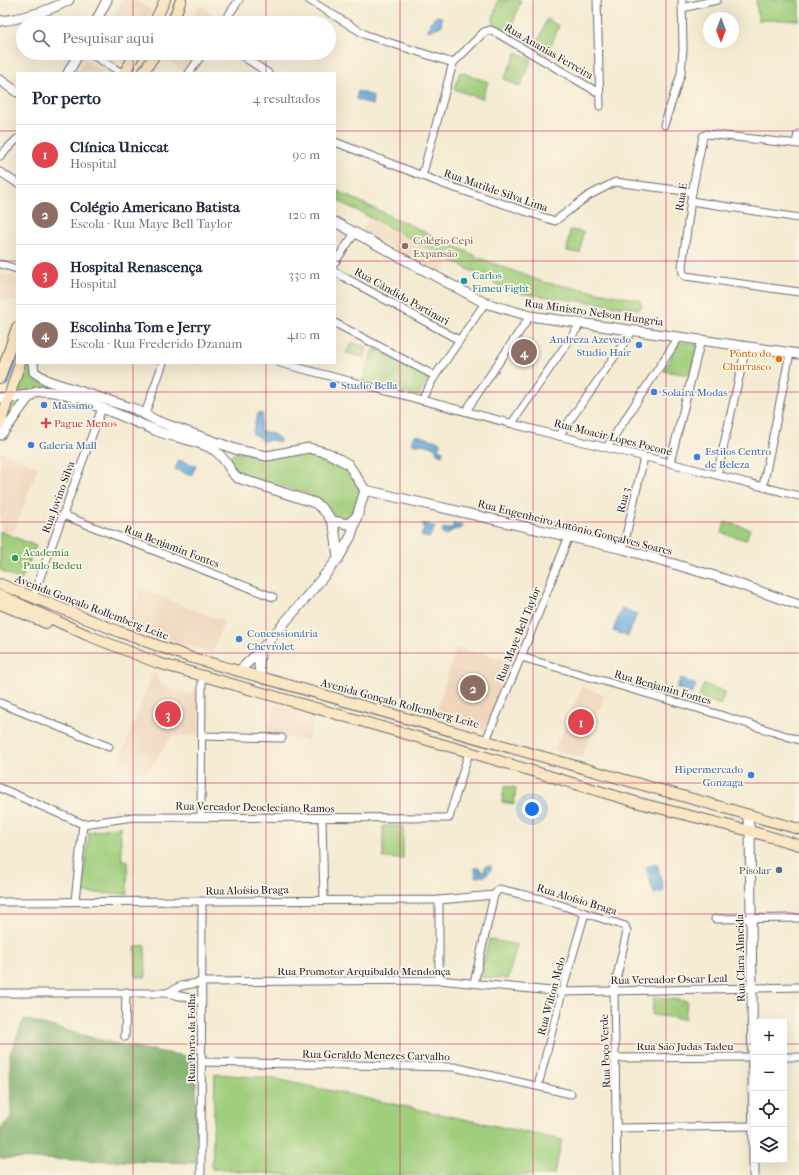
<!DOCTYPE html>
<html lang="pt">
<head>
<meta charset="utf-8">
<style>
  body { margin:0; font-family:"IM FELL French Canon",serif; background:#f6f6f7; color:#1f2937 }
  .controls { position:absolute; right:12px; bottom:12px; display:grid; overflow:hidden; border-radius:0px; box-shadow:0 4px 16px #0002 }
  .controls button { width:36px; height:36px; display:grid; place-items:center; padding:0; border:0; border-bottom:1px solid #e0e1e3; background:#fff; color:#1f2937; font:20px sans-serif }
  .compass { position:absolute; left:703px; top:12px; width:36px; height:36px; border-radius:50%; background:#fff; box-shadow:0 4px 16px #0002; rotate:180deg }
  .you { position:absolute; left:532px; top:809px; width:14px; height:14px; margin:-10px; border:3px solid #fff; border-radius:50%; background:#1a73e8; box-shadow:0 0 0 6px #1a73e833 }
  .badge { display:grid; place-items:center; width:26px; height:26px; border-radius:50%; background:#2563eb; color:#fff; font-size:13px; font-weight:700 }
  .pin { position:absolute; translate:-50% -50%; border:2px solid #fff; box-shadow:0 1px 4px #0006 }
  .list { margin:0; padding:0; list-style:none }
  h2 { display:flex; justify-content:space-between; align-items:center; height:52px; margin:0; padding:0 16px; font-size:17px }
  h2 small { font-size:13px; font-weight:400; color:#747a83 }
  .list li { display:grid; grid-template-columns:26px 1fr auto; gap:12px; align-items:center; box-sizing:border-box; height:60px; padding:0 16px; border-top:1px solid #e0e1e3 }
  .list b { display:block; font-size:15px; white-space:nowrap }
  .list p { margin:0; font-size:13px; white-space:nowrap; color:#747a83 }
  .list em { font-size:13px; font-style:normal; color:#747a83 }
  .icon { flex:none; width:22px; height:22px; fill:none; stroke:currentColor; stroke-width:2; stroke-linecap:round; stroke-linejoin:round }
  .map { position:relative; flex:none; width:799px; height:1175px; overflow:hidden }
  .search { position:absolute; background:#fff; box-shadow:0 4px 16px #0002; left:16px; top:16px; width:320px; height:44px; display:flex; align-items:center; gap:10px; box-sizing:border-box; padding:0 14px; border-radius:22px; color:#747a83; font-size:15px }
  .panel { position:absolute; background:#fff; box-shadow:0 4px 16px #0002; left:16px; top:72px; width:320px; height:292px; border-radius:0px }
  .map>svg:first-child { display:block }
  .built { fill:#efd6bc }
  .green { fill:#a0ce7c; stroke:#61785c }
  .forest { fill:#80b16c; stroke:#516a54 }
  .water { fill:#66a8da; stroke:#44658a }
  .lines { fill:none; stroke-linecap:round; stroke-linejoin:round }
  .canal { stroke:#66a8da; stroke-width:8 }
  .minor-casing { stroke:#6c6870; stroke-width:9 }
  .tertiary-casing { stroke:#6c6870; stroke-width:11 }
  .secondary-casing { stroke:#6c6870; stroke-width:12 }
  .minor { stroke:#fff; stroke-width:7 }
  .tertiary { stroke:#fff; stroke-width:9 }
  .secondary { stroke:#fbe6c3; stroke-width:10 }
  .grid { fill:none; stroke:#c2185b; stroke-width:1; stroke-opacity:0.55 }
  .education-dot { fill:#8d6e63; stroke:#fcf5e5; stroke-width:1.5 }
  .culture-dot { fill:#0f9aa8; stroke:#fcf5e5; stroke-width:1.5 }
  .shop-dot { fill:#3f7fe0; stroke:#fcf5e5; stroke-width:1.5 }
  .food-dot { fill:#e8710a; stroke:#fcf5e5; stroke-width:1.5 }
  .health-dot { fill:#e0444e; stroke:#fcf5e5; stroke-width:1.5 }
  .leisure-dot { fill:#2e9e5b; stroke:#fcf5e5; stroke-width:1.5 }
  .service-dot { fill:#5c6f8a; stroke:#fcf5e5; stroke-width:1.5 }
  .labels { text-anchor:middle; stroke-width:3.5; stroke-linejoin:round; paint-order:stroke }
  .street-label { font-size:11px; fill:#22223b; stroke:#fcf5e5 }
  .education-label { font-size:11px; fill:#785e54; stroke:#fcf5e5; text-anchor:start }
  .culture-label { font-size:11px; fill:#0d838f; stroke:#fcf5e5; text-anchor:start }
  .shop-label { font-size:11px; fill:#366cbe; stroke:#fcf5e5; text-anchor:start }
  .food-label { font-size:11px; fill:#c56008; stroke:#fcf5e5; text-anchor:end }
  .health-label { font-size:11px; fill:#be3a42; stroke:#fcf5e5; text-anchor:start }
  .leisure-label { font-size:11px; fill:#27864d; stroke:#fcf5e5; text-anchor:start }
  .service-label { font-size:11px; fill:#4e5e75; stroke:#fcf5e5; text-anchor:end }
</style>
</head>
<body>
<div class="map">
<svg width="799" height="1175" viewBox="0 0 799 1175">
  <rect width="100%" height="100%" fill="#fcf5e5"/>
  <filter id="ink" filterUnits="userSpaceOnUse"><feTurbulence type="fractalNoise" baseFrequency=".025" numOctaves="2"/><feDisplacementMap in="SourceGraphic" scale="8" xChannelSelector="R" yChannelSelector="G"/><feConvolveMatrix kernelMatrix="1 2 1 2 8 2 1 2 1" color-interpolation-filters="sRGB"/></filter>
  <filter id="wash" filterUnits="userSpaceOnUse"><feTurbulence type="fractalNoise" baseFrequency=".012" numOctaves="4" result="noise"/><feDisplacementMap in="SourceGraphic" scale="16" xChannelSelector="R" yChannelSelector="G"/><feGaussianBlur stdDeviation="0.9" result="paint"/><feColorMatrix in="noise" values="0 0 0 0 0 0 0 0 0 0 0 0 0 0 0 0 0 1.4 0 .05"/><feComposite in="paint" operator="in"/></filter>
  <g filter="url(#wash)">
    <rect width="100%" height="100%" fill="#f4ebd2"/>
    <!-- built -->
    <g class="built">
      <path d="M122 0H135L152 10 145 23H111Z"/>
      <path d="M199 5 216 15 214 23H208L193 13Z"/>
      <path d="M170 53H199L184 72 165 60Z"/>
      <path d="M84 60 106 73H76Z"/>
      <path d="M369 220 450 261 441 274 361 231Z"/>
      <path d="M0 272 17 277 16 301 0 299Z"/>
      <path d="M0 451 38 467 13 534 0 529Z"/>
      <path d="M141 589 224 621 212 654 126 625Z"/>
      <path d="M456 648 514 661 485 731 435 716Z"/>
      <path d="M153 673 158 675V681L165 685 166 688 190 694 194 690 200 691 199 735 172 736 146 774 116 769Z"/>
      <path d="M582 687 605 695 582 758 554 750Z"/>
      <path d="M275 704 315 716 308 740 267 735Z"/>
    </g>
    <!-- green -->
    <g class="green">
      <path d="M498 0H521L510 32 492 23Z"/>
      <path d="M756 0H799V20H758Z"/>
      <path d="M547 19 559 26 547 55 535 49Z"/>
      <path d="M517 52 531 60 520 87 504 79Z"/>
      <path d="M460 72 488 82 482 99 454 89Z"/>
      <path d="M335 190 487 261 543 282 640 300 642 306 639 309 511 292 335 199Z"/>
      <path d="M570 230 583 232 580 253 567 251Z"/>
      <path d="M679 342 697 344 690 375 664 371Z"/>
      <path d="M352 343 367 347 364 357 346 353Z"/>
      <path d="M373 348 429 376 418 397 362 383Z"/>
      <path d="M25 363H29C40 382 44 385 66 390L43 389 5 423Z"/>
      <path d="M305 451C319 455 338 457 349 467 352 469 353 475 355 478 364 499 362 507 344 521L338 519 325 504 306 493 236 474 229 462 231 455 235 453Z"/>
      <path d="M725 522 750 529 746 540 722 533Z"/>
      <path d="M0 531 36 546 21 581 0 570Z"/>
      <path d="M704 684 725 692 720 705 699 697Z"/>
      <path d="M504 786 516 788 514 804 502 802Z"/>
      <path d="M120 826 122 860 128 861 127 894 82 893 89 832Z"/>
      <path d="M383 826H403V859L383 858Z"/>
      <path d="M489 939 517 945 508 979 479 977Z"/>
      <path d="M145 945 146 977H136L135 947Z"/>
      <path d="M654 997 687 1001 685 1019 652 1015Z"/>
      <path d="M215 1074 271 1078 562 1140 554 1175H289L212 1169Z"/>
    </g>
    <!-- forest -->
    <path class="forest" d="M24 1019 116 1044 196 1058V1163L0 1158V1129L11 1117 10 1054Z"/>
    <!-- water -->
    <g class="water">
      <path d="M437 16 442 17 441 26 428 31 430 22Z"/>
      <path d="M358 91 373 96 372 105 356 99Z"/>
      <path d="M258 413 263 414 260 431 271 433 280 439V442L270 440 261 441 258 436 252 434Z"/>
      <path d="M417 435 440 442 439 449 443 451 442 455 437 453 435 447 421 444 414 445 412 442 414 436Z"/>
      <path d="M179 460 196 466 191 476 175 469Z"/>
      <path d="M423 523 435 527 429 538 421 536 424 529Z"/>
      <path d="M454 523 463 525 462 528 453 530 446 535 442 534 443 528 451 529Z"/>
      <path d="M622 608 637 614 628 636 613 631Z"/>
      <path d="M681 678 696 685 692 694 676 688Z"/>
      <path d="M657 864 664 891 654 894 646 867Z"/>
      <path d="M486 866H491V870L485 876 476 877 475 868H480V871L483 872Z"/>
    </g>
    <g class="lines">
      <!-- canal -->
      <path class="canal" d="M6 382 17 351"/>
    </g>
  </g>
  <g filter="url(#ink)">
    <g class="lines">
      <defs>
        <g id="minor">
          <path d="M309 0 366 35 453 63"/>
          <path d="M597 0 600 106"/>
          <path d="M682 8 717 0"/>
          <path d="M176 15 190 23"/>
          <path d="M223 23 239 0"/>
          <path d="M89 53 122 73"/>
          <path d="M238 53 268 73"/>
          <path d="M189 73 203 53"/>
          <path d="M664 125 681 74 683 49 682 0"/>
          <path d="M335 142 446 185 555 221 588 196 615 182 692 192"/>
          <path d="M796 143 798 134"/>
          <path d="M799 144 707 134 703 136 692 192 682 267 683 273 685 276 799 292"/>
          <path d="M0 156 17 139"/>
          <path d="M0 172 17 183"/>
          <path d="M422 176 453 63 484 32 490 30 495 32 599 93"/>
          <path d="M691 201 799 218"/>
          <path d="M335 262 355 233"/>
          <path d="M0 264 17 269"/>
          <path d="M335 272 459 340"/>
          <path d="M335 323 435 376"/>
          <path d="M280 363 559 436 670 463 799 496"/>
          <path d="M421 400 435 376 485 303"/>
          <path d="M466 411 530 316"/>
          <path d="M145 414 163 363"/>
          <path d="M512 423 581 323"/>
          <path d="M559 436 633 330"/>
          <path d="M607 447 679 337"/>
          <path d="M670 463 701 340"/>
          <path d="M717 475 746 347"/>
          <path d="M763 486 790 353"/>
          <path d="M63 515 273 597"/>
          <path d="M623 549 644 457"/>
          <path d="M34 594 102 408"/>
          <path d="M521 657 717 714 799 740"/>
          <path d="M0 703 109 747"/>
          <path d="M202 736 282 738"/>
          <path d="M486 740 521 657 569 536"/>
          <path d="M0 788 83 824 134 817 449 818 469 752"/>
          <path d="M201 817 202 676"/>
          <path d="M322 819 324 900"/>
          <path d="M439 900V980"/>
          <path d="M75 901 83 824"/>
          <path d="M0 902 439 900 494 895"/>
          <path d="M715 919 799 918"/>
          <path d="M474 983 494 895 499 889 545 900 625 926 627 931 614 990 617 1175"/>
          <path d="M0 993H167L202 1001"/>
          <path d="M167 993 181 986 202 982 439 980 562 992 799 987"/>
          <path d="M125 1037 126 992"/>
          <path d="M784 1057H799"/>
          <path d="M616 1058 754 1057"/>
          <path d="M202 1062 454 1067 571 1094"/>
          <path d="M538 1086 562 992 585 913"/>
          <path d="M618 1128 753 1126"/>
          <path d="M201 1175 202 902"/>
        </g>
        <g id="tertiary">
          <path d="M0 21C25 18 47 12 69 0"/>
          <path d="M95 23 107 0"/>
          <path d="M68 73 79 53"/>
          <path d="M0 80 17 92"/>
          <path d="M335 222 485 303 530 316 799 354"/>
          <path d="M33 363 34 372 48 381 135 409 157 421 238 450 267 456 309 448 328 453 348 464 365 490"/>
          <path d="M0 398 30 395"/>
          <path d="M0 435C12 425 26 395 36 392 57 385 134 422 157 431 175 438 198 440 214 450 223 455 229 468 235 476L238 478 315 503C338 519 335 534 338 559"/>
          <path d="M365 490 623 549 718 577 799 605"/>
          <path d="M333 521 348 524 358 515"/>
          <path d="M260 651 259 666 262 678"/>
          <path d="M239 671 260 651 298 607 338 559 351 536 365 490"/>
          <path d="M747 814 750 831 754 1158"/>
          <path d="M754 1160V1175"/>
        </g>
        <g id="secondary">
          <path d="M154 23 165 0"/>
          <path d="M172 23 181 0"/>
          <path d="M124 73 136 53"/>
          <path d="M143 73 156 53"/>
          <path d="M0 378 17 327"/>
          <path d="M0 424 20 363"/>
          <path d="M0 584 120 632 189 657 799 829"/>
          <path d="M0 595 87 635 158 663 469 752 639 803 750 831 799 845"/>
          <path d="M0 604 46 623"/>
        </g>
      </defs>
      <!-- minor casing -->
      <use href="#minor" class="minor-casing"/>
      <!-- tertiary casing -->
      <use href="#tertiary" class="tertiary-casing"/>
      <!-- secondary casing -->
      <use href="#secondary" class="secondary-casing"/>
      <!-- minor -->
      <use href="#minor" class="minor"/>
      <!-- tertiary -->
      <use href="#tertiary" class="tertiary"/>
      <!-- secondary -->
      <use href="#secondary" class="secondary"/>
    </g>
  </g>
  <!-- grid -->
  <path class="grid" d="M133 0V23M266 0V23M400 0V1175M533 0V1175M666 0V1175M133 53V73M266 53V73M0 131H17M335 131H799M0 261H17M335 261H799M133 363V1175M266 363V1175M0 392H799M0 522H799M0 653H799M0 783H799M0 914H799M0 1044H754M784 1044H799"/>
  <!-- markers -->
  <circle class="education-dot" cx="405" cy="246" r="4"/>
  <circle class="culture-dot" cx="464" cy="281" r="4"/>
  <g class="shop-dot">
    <circle cx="639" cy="345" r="4"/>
    <circle cx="333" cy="385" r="4"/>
    <circle cx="654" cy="392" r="4"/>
    <circle cx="44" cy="405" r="4"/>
    <circle cx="31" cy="445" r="4"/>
    <circle cx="697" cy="457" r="4"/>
    <circle cx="239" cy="639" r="4"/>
    <circle cx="751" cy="775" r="4"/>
  </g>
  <circle class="food-dot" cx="779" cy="359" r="4"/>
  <path class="health-dot" d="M44 417h4v4h4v4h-4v4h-4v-4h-4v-4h4z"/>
  <circle class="leisure-dot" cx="15" cy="558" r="4"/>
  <circle class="service-dot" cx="779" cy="870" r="4"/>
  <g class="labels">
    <!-- street labels -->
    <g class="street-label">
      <text transform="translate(549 51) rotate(30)" y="4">Rua Ananias Ferreira</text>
      <text transform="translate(496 190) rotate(19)" y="4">Rua Matilde Silva Lima</text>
      <text transform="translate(681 197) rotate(-81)" y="4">Rua E</text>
      <text transform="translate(402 296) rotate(29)" y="4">Rua Cândido Portinari</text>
      <text transform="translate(594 312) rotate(8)" y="4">Rua Ministro Nelson Hungria</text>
      <text transform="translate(613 437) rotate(14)" y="4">Rua Moacir Lopes Poconé</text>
      <text transform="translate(58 497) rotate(-70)" y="4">Rua Jovino Silva</text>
      <text transform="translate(623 500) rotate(-77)" y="4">Rua 3</text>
      <text transform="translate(575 527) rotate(14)" y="4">Rua Engenheiro Antônio Gonçalves Soares</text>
      <text transform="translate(172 546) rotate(21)" y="4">Rua Benjamin Fontes</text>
      <text transform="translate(92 607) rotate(21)" y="4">Avenida Gonçalo Rollemberg Leite</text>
      <text transform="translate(518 634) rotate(-68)" y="4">Rua Maye Bell Taylor</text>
      <text transform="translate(663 687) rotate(16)" y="4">Rua Benjamin Fontes</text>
      <text transform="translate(400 703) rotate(15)" y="4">Avenida Gonçalo Rollemberg Leite</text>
      <text transform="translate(255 807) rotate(1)" y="4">Rua Vereador Deocleciano Ramos</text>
      <text transform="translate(247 890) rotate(-1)" y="4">Rua Aloísio Braga</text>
      <text transform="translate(577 899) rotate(17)" y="4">Rua Aloísio Braga</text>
      <text transform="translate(740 958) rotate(-91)" y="4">Rua Clara Almeida</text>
      <text x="364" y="975">Rua Promotor Arquibaldo Mendonça</text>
      <text transform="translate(669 979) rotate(-1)" y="4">Rua Vereador Oscar Leal</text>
      <text transform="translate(551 996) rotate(-75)" y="4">Rua Wilton Melo</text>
      <text transform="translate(191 1038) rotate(-90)" y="4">Rua Porto da Folha</text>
      <text x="685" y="1050">Rua São Judas Tadeu</text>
      <text transform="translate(605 1051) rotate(-92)" y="4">Rua Poço Verde</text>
      <text transform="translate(376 1055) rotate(1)" y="4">Rua Geraldo Menezes Carvalho</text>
    </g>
    <!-- education labels -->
    <g class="education-label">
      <text x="413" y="244">Colégio Cepi<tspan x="413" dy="13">Expansão</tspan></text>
    </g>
    <!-- culture labels -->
    <g class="culture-label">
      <text x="472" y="279">Carlos<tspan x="472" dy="13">Fimeu Fight</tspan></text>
    </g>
    <!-- shop labels -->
    <g class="shop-label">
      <text x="631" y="343" text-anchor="end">Andreza Azevedo<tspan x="631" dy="13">Studio Hair</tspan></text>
      <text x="341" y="389">Studio Bella</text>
      <text x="662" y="396">Solaira Modas</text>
      <text x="52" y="409">Massimo</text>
      <text x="39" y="449">Galeria Mall</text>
      <text x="705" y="455">Estilos Centro<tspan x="705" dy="13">de Beleza</tspan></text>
      <text x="247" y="637">Concessionária<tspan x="247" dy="13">Chevrolet</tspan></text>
      <text x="743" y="773" text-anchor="end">Hipermercado<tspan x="743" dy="13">Gonzaga</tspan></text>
    </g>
    <!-- food labels -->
    <g class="food-label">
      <text x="771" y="357">Ponto do<tspan x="771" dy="13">Churrasco</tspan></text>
    </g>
    <!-- health labels -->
    <g class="health-label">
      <text x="54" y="427">Pague Menos</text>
    </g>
    <!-- leisure labels -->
    <g class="leisure-label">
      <text x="23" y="556">Academia<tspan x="23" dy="13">Paulo Bedeu</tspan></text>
    </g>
    <!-- service labels -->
    <g class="service-label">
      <text x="771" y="874">Pisolar</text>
    </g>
  </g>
</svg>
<div class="controls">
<button>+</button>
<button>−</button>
<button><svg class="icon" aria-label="locate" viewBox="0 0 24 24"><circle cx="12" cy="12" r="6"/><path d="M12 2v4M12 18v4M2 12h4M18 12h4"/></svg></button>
<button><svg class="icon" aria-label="layers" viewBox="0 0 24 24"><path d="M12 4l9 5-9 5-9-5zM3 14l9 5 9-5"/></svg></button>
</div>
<svg class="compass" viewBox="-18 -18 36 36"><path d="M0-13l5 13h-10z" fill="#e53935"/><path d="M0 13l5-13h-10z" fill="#747a83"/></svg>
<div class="you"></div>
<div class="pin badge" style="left:581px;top:722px;background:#e0444e">1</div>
<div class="pin badge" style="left:473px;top:688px;background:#8d6e63">2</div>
<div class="pin badge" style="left:168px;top:714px;background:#e0444e">3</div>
<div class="pin badge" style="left:524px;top:352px;background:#8d6e63">4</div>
<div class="search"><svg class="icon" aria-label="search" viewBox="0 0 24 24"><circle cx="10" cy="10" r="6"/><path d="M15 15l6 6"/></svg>Pesquisar aqui</div>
<section class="panel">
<h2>Por perto<small>4 resultados</small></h2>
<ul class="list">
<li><span class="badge" style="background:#e0444e">1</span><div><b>Clínica Uniccat</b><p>Hospital</p></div><em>90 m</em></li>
<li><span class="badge" style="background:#8d6e63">2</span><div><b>Colégio Americano Batista</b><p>Escola · Rua Maye Bell Taylor</p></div><em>120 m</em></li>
<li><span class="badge" style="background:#e0444e">3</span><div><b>Hospital Renascença</b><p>Hospital</p></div><em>330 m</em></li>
<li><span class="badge" style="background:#8d6e63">4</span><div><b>Escolinha Tom e Jerry</b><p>Escola · Rua Frederido Dzanam</p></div><em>410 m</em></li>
</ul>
</section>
</div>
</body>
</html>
